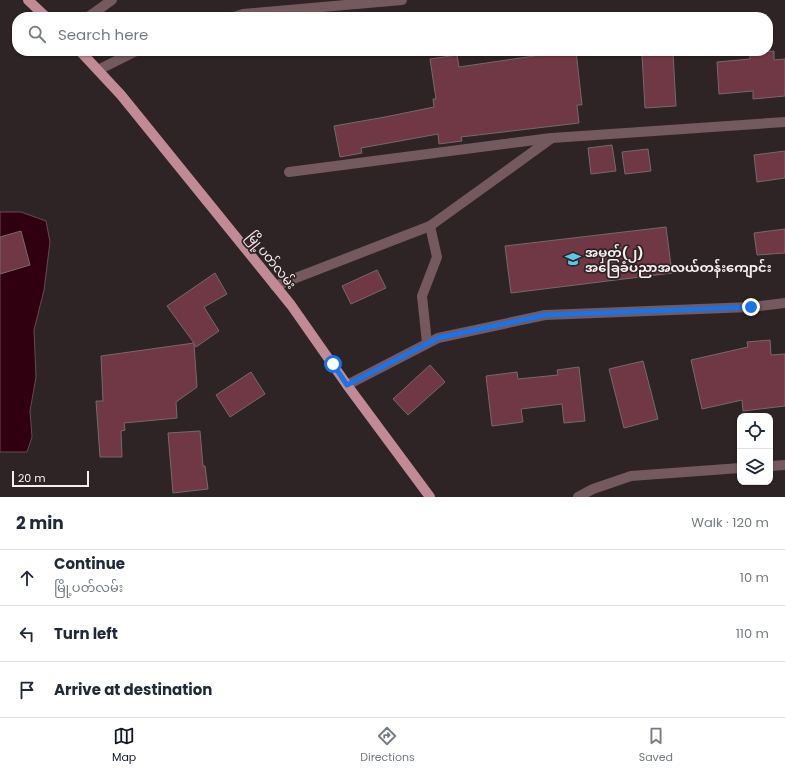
<!DOCTYPE html>
<html lang="en">
<head>
<meta charset="utf-8">
<style>
  body { margin:0; font-family:Poppins,"Noto Sans Myanmar",sans-serif; background:#f6f6f7; color:#1f2937 }
  .controls { position:absolute; right:12px; bottom:12px; display:grid; overflow:hidden; border-radius:8px; box-shadow:0 1px 3px #0004 }
  .controls button { width:36px; height:36px; display:grid; place-items:center; padding:0; border:0; border-bottom:1px solid #e0e1e3; background:#fff; color:#1f2937; font:20px sans-serif }
  .scale { position:absolute; left:12px; bottom:10px; width:77px; box-sizing:border-box; padding-left:4px; border:2px solid #f5edee; border-top:0; font-size:11px; line-height:14px; white-space:nowrap; color:#f5edee; -webkit-text-stroke:3px #2e2325; paint-order:stroke }
  .stop { position:absolute; width:12px; height:12px; margin:-9px; border:3px solid #1a73e8; border-radius:50%; background:#fff }
  .stop.end { background:#1a73e8; border-color:#fff; box-shadow:0 1px 4px #0008 }
  .list { margin:0; padding:0; list-style:none }
  h2 { display:flex; justify-content:space-between; align-items:center; height:52px; margin:0; padding:0 16px; font-size:17px }
  h2 small { font-size:13px; font-weight:400; color:#747a83 }
  .list li { display:grid; grid-template-columns:26px 1fr auto; gap:12px; align-items:center; box-sizing:border-box; height:56px; padding:0 16px; border-top:1px solid #e0e1e3 }
  .list b { display:block; font-size:15px; white-space:nowrap }
  .list p { margin:0; font-size:13px; white-space:nowrap; color:#747a83 }
  .list em { font-size:13px; font-style:normal; color:#747a83 }
  .icon { flex:none; width:22px; height:22px; fill:none; stroke:currentColor; stroke-width:2; stroke-linecap:round; stroke-linejoin:round }
  .map { position:relative; flex:none; width:785px; height:497px; overflow:hidden }
  .search { position:absolute; background:#fff; box-shadow:0 1px 3px #0004; left:12px; right:12px; top:12px; height:44px; display:flex; align-items:center; gap:10px; box-sizing:border-box; padding:0 14px; border-radius:16px; color:#747a83; font-size:15px }
  .sheet { height:220px; background:#fff }
  nav { display:flex; justify-content:space-around; align-items:center; box-sizing:border-box; height:56px; border-top:1px solid #e0e1e3; background:#fff; font-size:11px; color:#747a83 }
  nav a { display:grid; justify-items:center; gap:2px }
  nav .on { color:#111827 }
  .map>svg:first-child { display:block }
  .water { fill:#310010; stroke:#6c4753 }
  .building { fill:#703744; stroke:#77696b }
  .lines { fill:none; stroke-linecap:round; stroke-linejoin:round }
  .minor { stroke:#74595e; stroke-width:10 }
  .major { stroke:#c28a95; stroke-width:10 }
  .route { stroke:#1a73e8; stroke-width:5 }
  .labels { text-anchor:middle; stroke-width:3.5; stroke-linejoin:round; paint-order:stroke }
  .poi-label { font-size:13px; font-weight:bold; fill:#f5edee; stroke:#2e2325; text-anchor:start }
  .street-label { font-size:13px; fill:#f5edee; stroke:#2e2325 }
</style>
</head>
<body>
<div class="map">
<svg width="785" height="497" viewBox="0 0 785 497">
  <rect width="100%" height="100%" fill="#2e2325"/>
  <!-- water -->
  <path class="water" d="M0 212H21L46 221 50 242 44 290 34 330 36 377 30 411 32 437 27 452H0Z"/>
  <!-- building -->
  <g class="building">
    <path d="M568 51H576L582 105H577L579 123 461 137 462 141 439 144 438 134 361 148 362 153 340 157 334 126 385 117 434 107 433 99H436L430 59 457 55 459 67Z"/>
    <path d="M774 51V60L785 59V96L753 99V91L719 94 717 62 750 59V53Z"/>
    <path d="M673 53 676 106 645 108 642 55Z"/>
    <path d="M612 145 616 171 591 174 588 148Z"/>
    <path d="M648 149 651 171 625 174 622 152Z"/>
    <path d="M785 151V178L757 182 754 155Z"/>
    <path d="M666 227 672 273 511 293 505 246Z"/>
    <path d="M785 229V253L757 255 754 233Z"/>
    <path d="M21 231 30 265 0 274V237Z"/>
    <path d="M377 270 386 288 351 304 342 286Z"/>
    <path d="M215 273 227 294 204 307 219 331 196 347 194 344 197 387 176 402 177 418 124 423 125 430 121 431 122 457H100L96 401H103L101 356 194 343 167 306Z"/>
    <path d="M770 340 771 355 785 354V406L743 411 742 400 702 409 691 360 748 347 747 342Z"/>
    <path d="M643 361 658 419 624 428 609 369Z"/>
    <path d="M430 365 445 382 408 415 393 399Z"/>
    <path d="M579 367 585 421 564 423 562 404 521 409 523 422 492 426 486 376 517 372 518 379 558 375 557 370Z"/>
    <path d="M251 372 265 394 230 417 216 395Z"/>
    <path d="M200 431 203 466H205L208 489 173 493 168 433Z"/>
  </g>
  <g class="lines">
    <!-- minor -->
    <g class="minor">
      <path d="M88 17 112 0"/>
      <path d="M234 17 243 14 402 0"/>
      <path d="M98 70 136 51"/>
      <path d="M289 172 551 138"/>
      <path d="M275 286 430 226 552 138 785 122"/>
      <path d="M427 343 422 296 437 257 430 226"/>
      <path d="M347 385 438 338 545 315 751 307 785 303"/>
      <path d="M770 466 785 465"/>
      <path d="M578 497 593 489 631 476 740 468"/>
    </g>
    <!-- major -->
    <g class="major">
      <path d="M28 0 46 17"/>
      <path d="M80 51 121 95 291 305 347 385 430 497"/>
    </g>
  </g>
  <g class="lines">
    <!-- route -->
    <path class="route" d="M333 364 347 385 438 338 545 315 751 307"/>
  </g>
  <!-- icons -->
  <defs>
    <symbol id="school-bare" viewBox="-9 -9 18 18"><path d="M0-5L7-2L0 1L-7-2ZM-4 1L0 2.5L4 1V4Q0 6-4 4Z" fill="#58c9e4" stroke="#2e2325" stroke-width="2.5" paint-order="stroke"/></symbol>
  </defs>
  <g fill-rule="evenodd">
    <use href="#school-bare" x="562" y="248" width="22" height="22"/>
  </g>
  <g class="labels">
    <!-- poi labels -->
    <g class="poi-label">
      <text x="585" y="257">အမှတ်(၂)<tspan x="585" dy="15">အခြေခံပညာအလယ်တန်းကျောင်း</tspan></text>
    </g>
    <!-- street labels -->
    <g class="street-label">
      <text transform="translate(272 260) rotate(51)" y="5">မြို့ပတ်လမ်း</text>
    </g>
  </g>
</svg>
<div class="controls">
<button><svg class="icon" aria-label="locate" viewBox="0 0 24 24"><circle cx="12" cy="12" r="6"/><path d="M12 2v4M12 18v4M2 12h4M18 12h4"/></svg></button>
<button><svg class="icon" aria-label="layers" viewBox="0 0 24 24"><path d="M12 4l9 5-9 5-9-5zM3 14l9 5 9-5"/></svg></button>
</div>
<div class="scale">20 m</div>
<div class="stop" style="left:333px;top:364px"></div>
<div class="stop end" style="left:751px;top:307px"></div>
<div class="search"><svg class="icon" aria-label="search" viewBox="0 0 24 24"><circle cx="10" cy="10" r="6"/><path d="M15 15l6 6"/></svg>Search here</div>
</div>
<section class="sheet">
<h2>2 min<small>Walk · 120 m</small></h2>
<ul class="list">
<li><svg class="icon" aria-label="ahead" viewBox="0 0 24 24"><path d="M12 20V5M6 11l6-6 6 6"/></svg><div><b>Continue</b><p>မြို့ပတ်လမ်း</p></div><em>10 m</em></li>
<li><svg class="icon" aria-label="left" viewBox="0 0 24 24"><path d="M17 20v-9H6M10 6l-5 5 5 5"/></svg><div><b>Turn left</b></div><em>110 m</em></li>
<li><svg class="icon" aria-label="arrive" viewBox="0 0 24 24"><path d="M6 21V4h12l-3 4 3 4H6"/></svg><div><b>Arrive at destination</b></div></li>
</ul>
</section>
<nav>
<a class="on"><svg class="icon" aria-label="map" viewBox="0 0 24 24"><path d="M3 6l6-2 6 2 6-2v14l-6 2-6-2-6 2zM9 4v14M15 6v14"/></svg>Map</a>
<a><svg class="icon" aria-label="directions" viewBox="0 0 24 24"><path d="M12 3l9 9-9 9-9-9zM9 14v-3h6M13 9l2 2-2 2"/></svg>Directions</a>
<a><svg class="icon" aria-label="saved" viewBox="0 0 24 24"><path d="M7 4h10v16l-5-4-5 4z"/></svg>Saved</a>
</nav>
</body>
</html>
